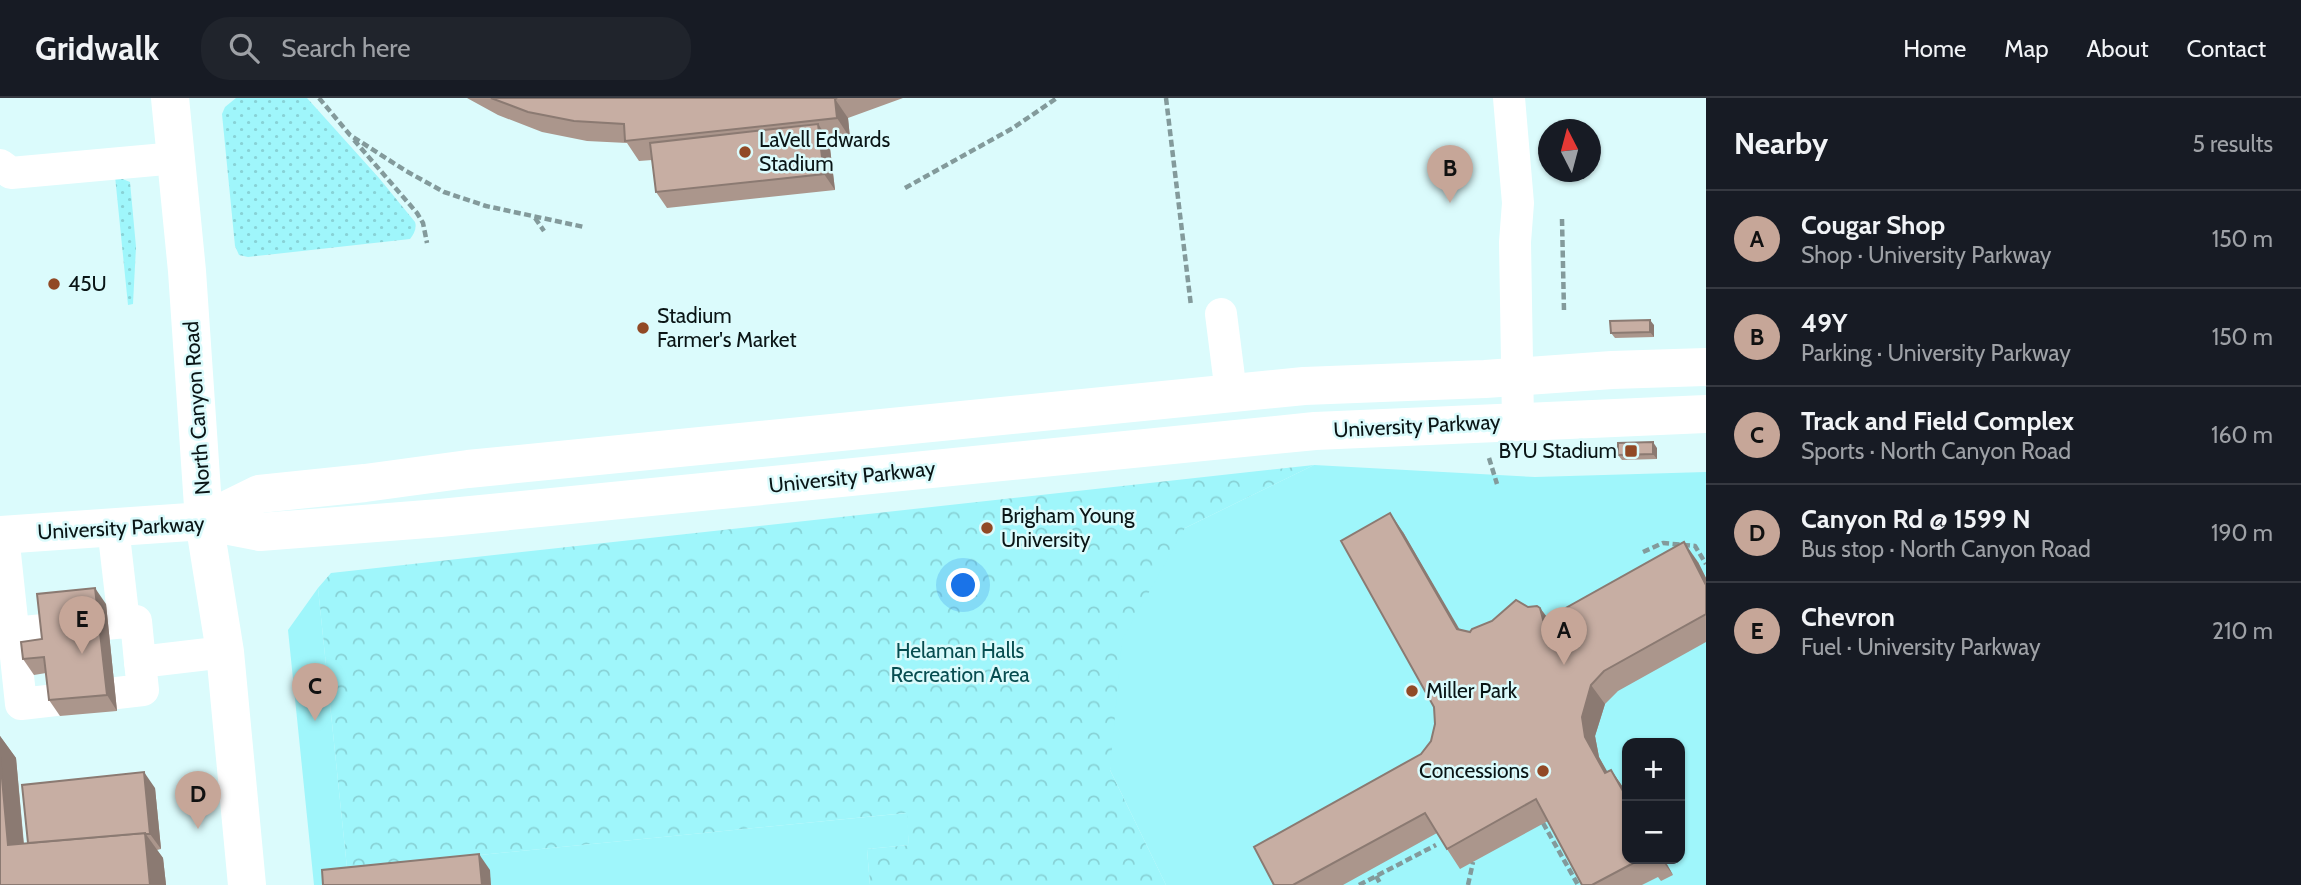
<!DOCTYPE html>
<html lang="en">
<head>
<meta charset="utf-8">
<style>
  body { margin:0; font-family:Cabin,sans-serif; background:#20242c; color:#f1f3f6 }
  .controls { position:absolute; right:21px; bottom:21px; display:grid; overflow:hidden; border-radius:14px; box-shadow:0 2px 5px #0004 }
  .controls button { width:63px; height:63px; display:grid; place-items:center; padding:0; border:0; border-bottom:2px solid #363941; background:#171b24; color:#f1f3f6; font:35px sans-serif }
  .compass { position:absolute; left:1538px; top:21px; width:63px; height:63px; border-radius:50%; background:#171b24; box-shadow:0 2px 5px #0004; rotate:354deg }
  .you { position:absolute; left:964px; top:488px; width:24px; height:24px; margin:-18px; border:5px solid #fff; border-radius:50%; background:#1a73e8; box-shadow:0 0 0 10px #1a73e833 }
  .badge { display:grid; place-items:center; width:46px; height:46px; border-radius:50%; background:#c6a698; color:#111; font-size:23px; font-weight:700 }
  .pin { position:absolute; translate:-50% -58px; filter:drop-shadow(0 2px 4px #0008) }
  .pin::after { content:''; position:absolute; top:37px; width:24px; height:21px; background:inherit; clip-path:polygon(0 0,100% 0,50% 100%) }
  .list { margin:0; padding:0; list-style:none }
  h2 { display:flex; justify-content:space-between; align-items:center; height:91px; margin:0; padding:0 28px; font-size:30px }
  h2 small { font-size:23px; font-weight:400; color:#9ea1a6 }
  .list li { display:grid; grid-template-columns:46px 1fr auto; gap:21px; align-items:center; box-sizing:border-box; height:98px; padding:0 28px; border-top:2px solid #363941 }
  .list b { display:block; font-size:26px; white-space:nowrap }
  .list p { margin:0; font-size:23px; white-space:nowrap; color:#9ea1a6 }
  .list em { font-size:23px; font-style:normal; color:#9ea1a6 }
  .icon { flex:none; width:38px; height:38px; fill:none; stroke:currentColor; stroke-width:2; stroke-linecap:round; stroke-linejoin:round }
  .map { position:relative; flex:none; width:1706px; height:787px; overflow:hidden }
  header { display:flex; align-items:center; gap:42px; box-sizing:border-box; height:98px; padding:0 35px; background:#171b24; border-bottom:2px solid #363941 }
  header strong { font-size:33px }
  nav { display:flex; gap:38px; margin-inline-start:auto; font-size:24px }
  .search { width:490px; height:63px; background:#20242c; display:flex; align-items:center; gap:18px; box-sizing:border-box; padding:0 24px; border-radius:28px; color:#9ea1a6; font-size:26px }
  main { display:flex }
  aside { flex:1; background:#171b24 }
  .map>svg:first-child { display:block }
  .grass { fill:url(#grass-dots) }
  .forest { fill:url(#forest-crowns) }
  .pitch { fill:#9ff6fb; fill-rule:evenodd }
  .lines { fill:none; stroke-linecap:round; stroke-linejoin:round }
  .path { stroke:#839a9b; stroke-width:4.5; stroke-dasharray:7 3.5; stroke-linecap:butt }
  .minor { stroke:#fff; stroke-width:32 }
  .major { stroke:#fff; stroke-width:38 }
  .wall { fill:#ab968c }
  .shaded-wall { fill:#8b7a72 }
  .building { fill:#c7aea3; stroke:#8b7a72; stroke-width:2 }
  .poi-dot { fill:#914925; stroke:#dbfbfc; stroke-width:2.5 }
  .labels { text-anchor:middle; stroke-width:5; stroke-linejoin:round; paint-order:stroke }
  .poi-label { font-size:21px; fill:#0a1516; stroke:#dbfbfc; text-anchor:start }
  .street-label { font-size:21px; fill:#0a1516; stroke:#dbfbfc }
  .park-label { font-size:21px; fill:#074d50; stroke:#dbfbfc }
</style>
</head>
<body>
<header>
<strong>Gridwalk</strong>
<div class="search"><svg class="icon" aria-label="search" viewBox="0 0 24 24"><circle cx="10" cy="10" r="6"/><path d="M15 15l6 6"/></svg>Search here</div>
<nav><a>Home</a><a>Map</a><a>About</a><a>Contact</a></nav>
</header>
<main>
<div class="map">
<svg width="1706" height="787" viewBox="0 0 1706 787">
  <defs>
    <pattern id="grass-dots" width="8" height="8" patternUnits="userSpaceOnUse" patternTransform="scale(1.75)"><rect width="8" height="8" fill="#9ff6fb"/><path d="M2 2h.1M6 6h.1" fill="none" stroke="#88d2d6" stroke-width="1.8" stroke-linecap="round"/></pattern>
    <pattern id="forest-crowns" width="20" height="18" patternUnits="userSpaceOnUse" patternTransform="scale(1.75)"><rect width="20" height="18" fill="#9ff6fb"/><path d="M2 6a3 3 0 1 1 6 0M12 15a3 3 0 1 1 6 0" fill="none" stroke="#88d2d6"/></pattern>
  </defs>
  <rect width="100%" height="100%" fill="#dbfbfc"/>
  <!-- grass -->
  <g class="grass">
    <path d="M236 0H307L379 80 415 124C417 130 414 136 410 141L248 159 239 157 235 148 222 16 225 9Z"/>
    <path d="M115 78 130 84 136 149 133 206 128 207Z"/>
  </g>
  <!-- forest -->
  <path class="forest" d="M1314 367 1185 430 1110 672 1166 787H870L867 751 909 747 906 715 347 770 318 490 331 475Z"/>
  <!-- pitch -->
  <g class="pitch">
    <path d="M1314 367 1535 379 1706 374V787H1166L1110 672 1122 542 1185 430ZM1627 645H1680V761H1627Z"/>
    <path d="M318 490 347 770 907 715 909 747 867 751 870 787H314L288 532Z"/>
  </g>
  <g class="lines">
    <!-- path -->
    <g class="path">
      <path d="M319 0 350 37 406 73 444 94 486 108 584 129"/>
      <path d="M1166 0 1191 208"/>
      <path d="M354 42 417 115 423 125 427 145"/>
      <path d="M905 90 1013 30 1057 0"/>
      <path d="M535 120 544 133"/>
      <path d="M1562 121 1564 213"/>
      <path d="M1489 360 1497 386"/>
      <path d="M1643 454 1663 445 1695 448 1706 466"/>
      <path d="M1543 725 1578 787"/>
      <path d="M1376 778 1381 787"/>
      <path d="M1359 787 1436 747"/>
      <path d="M1468 787 1473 764"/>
    </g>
    <!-- minor -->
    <g class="minor">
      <path d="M1509 0 1518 105 1515 144 1518 323"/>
      <path d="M0 67 11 75 176 60"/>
      <path d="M1221 216 1231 295"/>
      <path d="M113 429 124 524"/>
      <path d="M3 437 21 606 143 592 140 564 225 554"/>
      <path d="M13 535 136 523 140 564"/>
    </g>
    <!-- major -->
    <g class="major">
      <path d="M170 0 187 173 204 423 225 554 247 787"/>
      <path d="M204 423 259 396 365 385 468 371 1304 288 1485 281 1612 272 1706 269"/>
      <path d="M0 437 204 423 260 434 440 420 1315 333 1706 316"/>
    </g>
  </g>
  <!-- wall -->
  <g class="wall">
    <path d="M467 0H903L848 20 850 40 829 42 835 92 667 110 656 94 652 62 639 63 627 45 587 43 542 34 498 17Z"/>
    <path d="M1654 227V239L1615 240 1611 235Z"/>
    <path d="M1657 350V361L1622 362 1618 357Z"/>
    <path d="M1403 434 1459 532 1470 534 1528 509 1540 510 1550 523 1698 464 1706 480V544L1618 593 1605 606 1595 638 1599 659 1607 674 1611 672 1627 695V761H1664L1673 777 1661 783 1658 779 1642 787H1582L1548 723 1460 771 1447 751 1437 735 1343 787H1274L1421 656 1431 643 1435 626 1434 609Z"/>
    <path d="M106 506 117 613 60 618 49 602 46 575 34 577 23 561 42 541Z"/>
    <path d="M0 638 16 660 24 746 28 745 155 690 161 751 157 752 163 760 166 787H0Z"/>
  </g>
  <!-- shaded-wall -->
  <g class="shaded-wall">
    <path d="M835 1 848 20 850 40 837 20Z"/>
    <path d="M818 26 829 42 835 92 824 76Z"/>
    <path d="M1650 222 1654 227V239L1650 234Z"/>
    <path d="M1653 344 1657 350V361L1653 356Z"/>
    <path d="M1390 415 1403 434 1471 551 1457 531Z"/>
    <path d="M1684 444 1698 464 1706 480V487Z"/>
    <path d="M95 490 106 506 117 613 107 597Z"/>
    <path d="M1540 510 1554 529H1545Z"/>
    <path d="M1591 587 1605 606 1595 638 1599 659 1619 694 1605 675 1585 639 1582 619Z"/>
    <path d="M0 638 16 660 26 773 8 747 0 658Z"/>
    <path d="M1611 672 1627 695V700Z"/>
    <path d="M144 674 155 690 161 751 150 736Z"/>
    <path d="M145 735 163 760 166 787H150Z"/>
    <path d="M479 756 490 772 491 787H482Z"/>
    <path d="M1661 761H1664L1673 777Z"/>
  </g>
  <!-- building -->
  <g class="building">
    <path d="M491 0H837L835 1 837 20 625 43 624 26 574 23 528 14Z"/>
    <path d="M818 26 824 76 656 94 650 45Z"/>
    <path d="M1650 222V234L1611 235 1610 223Z"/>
    <path d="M1653 344V356L1618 357V345Z"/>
    <path d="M1390 415 1457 531 1470 534 1472 531 1492 523 1516 502 1528 509 1537 508 1540 510 1545 529 1555 516 1684 444 1706 487V516L1604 573 1591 587 1582 619 1585 639 1605 675 1611 672 1627 700V761H1641L1592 787H1582L1536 701 1447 751 1425 715 1293 787H1274L1254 749 1421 656 1431 643 1435 626 1434 609 1341 443Z"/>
    <path d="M95 490 107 597 49 602 44 559 23 561 21 544 42 541 37 496Z"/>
    <path d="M0 658 8 747 145 735 150 787H0Z"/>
    <path d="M144 674 150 736H145V735L28 745 22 687Z"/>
    <path d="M479 756 482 787H323L322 772Z"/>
  </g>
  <!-- markers -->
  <g class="poi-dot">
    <circle cx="745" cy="54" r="7"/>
    <circle cx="54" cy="186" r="7"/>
    <circle cx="643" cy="230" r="7"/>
    <rect x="1624" y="346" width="14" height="14" rx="3.5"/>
    <circle cx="987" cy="430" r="7"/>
    <circle cx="1412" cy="593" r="7"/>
    <circle cx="1543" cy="673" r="7"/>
  </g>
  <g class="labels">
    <!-- poi labels -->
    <g class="poi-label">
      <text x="759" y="49">LaVell Edwards<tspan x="759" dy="24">Stadium</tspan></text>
      <text x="68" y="193">45U</text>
      <text x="657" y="225">Stadium<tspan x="657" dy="24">Farmer's Market</tspan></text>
      <text x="1617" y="360" text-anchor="end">BYU Stadium</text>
      <text x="1001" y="425">Brigham Young<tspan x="1001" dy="24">University</tspan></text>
      <text x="1426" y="600">Miller Park</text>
      <text x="1529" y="680" text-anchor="end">Concessions</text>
    </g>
    <!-- street labels -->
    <g class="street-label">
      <text transform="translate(197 310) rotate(-94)" y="7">North Canyon Road</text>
      <text transform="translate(1417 328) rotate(-3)" y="7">University Parkway</text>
      <text transform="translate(852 379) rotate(-6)" y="7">University Parkway</text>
      <text transform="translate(121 430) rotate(-3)" y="7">University Parkway</text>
    </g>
    <!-- park labels -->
    <g class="park-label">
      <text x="960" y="560">Helaman Halls<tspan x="960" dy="24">Recreation Area</tspan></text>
    </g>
  </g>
</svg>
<div class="controls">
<button>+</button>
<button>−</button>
</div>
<svg class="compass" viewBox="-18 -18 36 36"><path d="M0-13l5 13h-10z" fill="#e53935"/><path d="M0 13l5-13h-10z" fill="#9ea1a6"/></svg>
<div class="you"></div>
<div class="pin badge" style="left:1564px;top:567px">A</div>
<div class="pin badge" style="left:1450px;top:105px">B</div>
<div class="pin badge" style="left:315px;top:623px">C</div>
<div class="pin badge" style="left:198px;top:731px">D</div>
<div class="pin badge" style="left:82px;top:556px">E</div>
</div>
<aside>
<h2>Nearby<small>5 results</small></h2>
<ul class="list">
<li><span class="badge">A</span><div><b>Cougar Shop</b><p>Shop · University Parkway</p></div><em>150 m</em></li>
<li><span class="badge">B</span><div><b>49Y</b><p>Parking · University Parkway</p></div><em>150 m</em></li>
<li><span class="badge">C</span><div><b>Track and Field Complex</b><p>Sports · North Canyon Road</p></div><em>160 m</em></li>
<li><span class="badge">D</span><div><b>Canyon Rd @ 1599 N</b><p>Bus stop · North Canyon Road</p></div><em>190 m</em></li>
<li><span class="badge">E</span><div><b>Chevron</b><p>Fuel · University Parkway</p></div><em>210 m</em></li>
</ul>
</aside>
</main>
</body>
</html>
